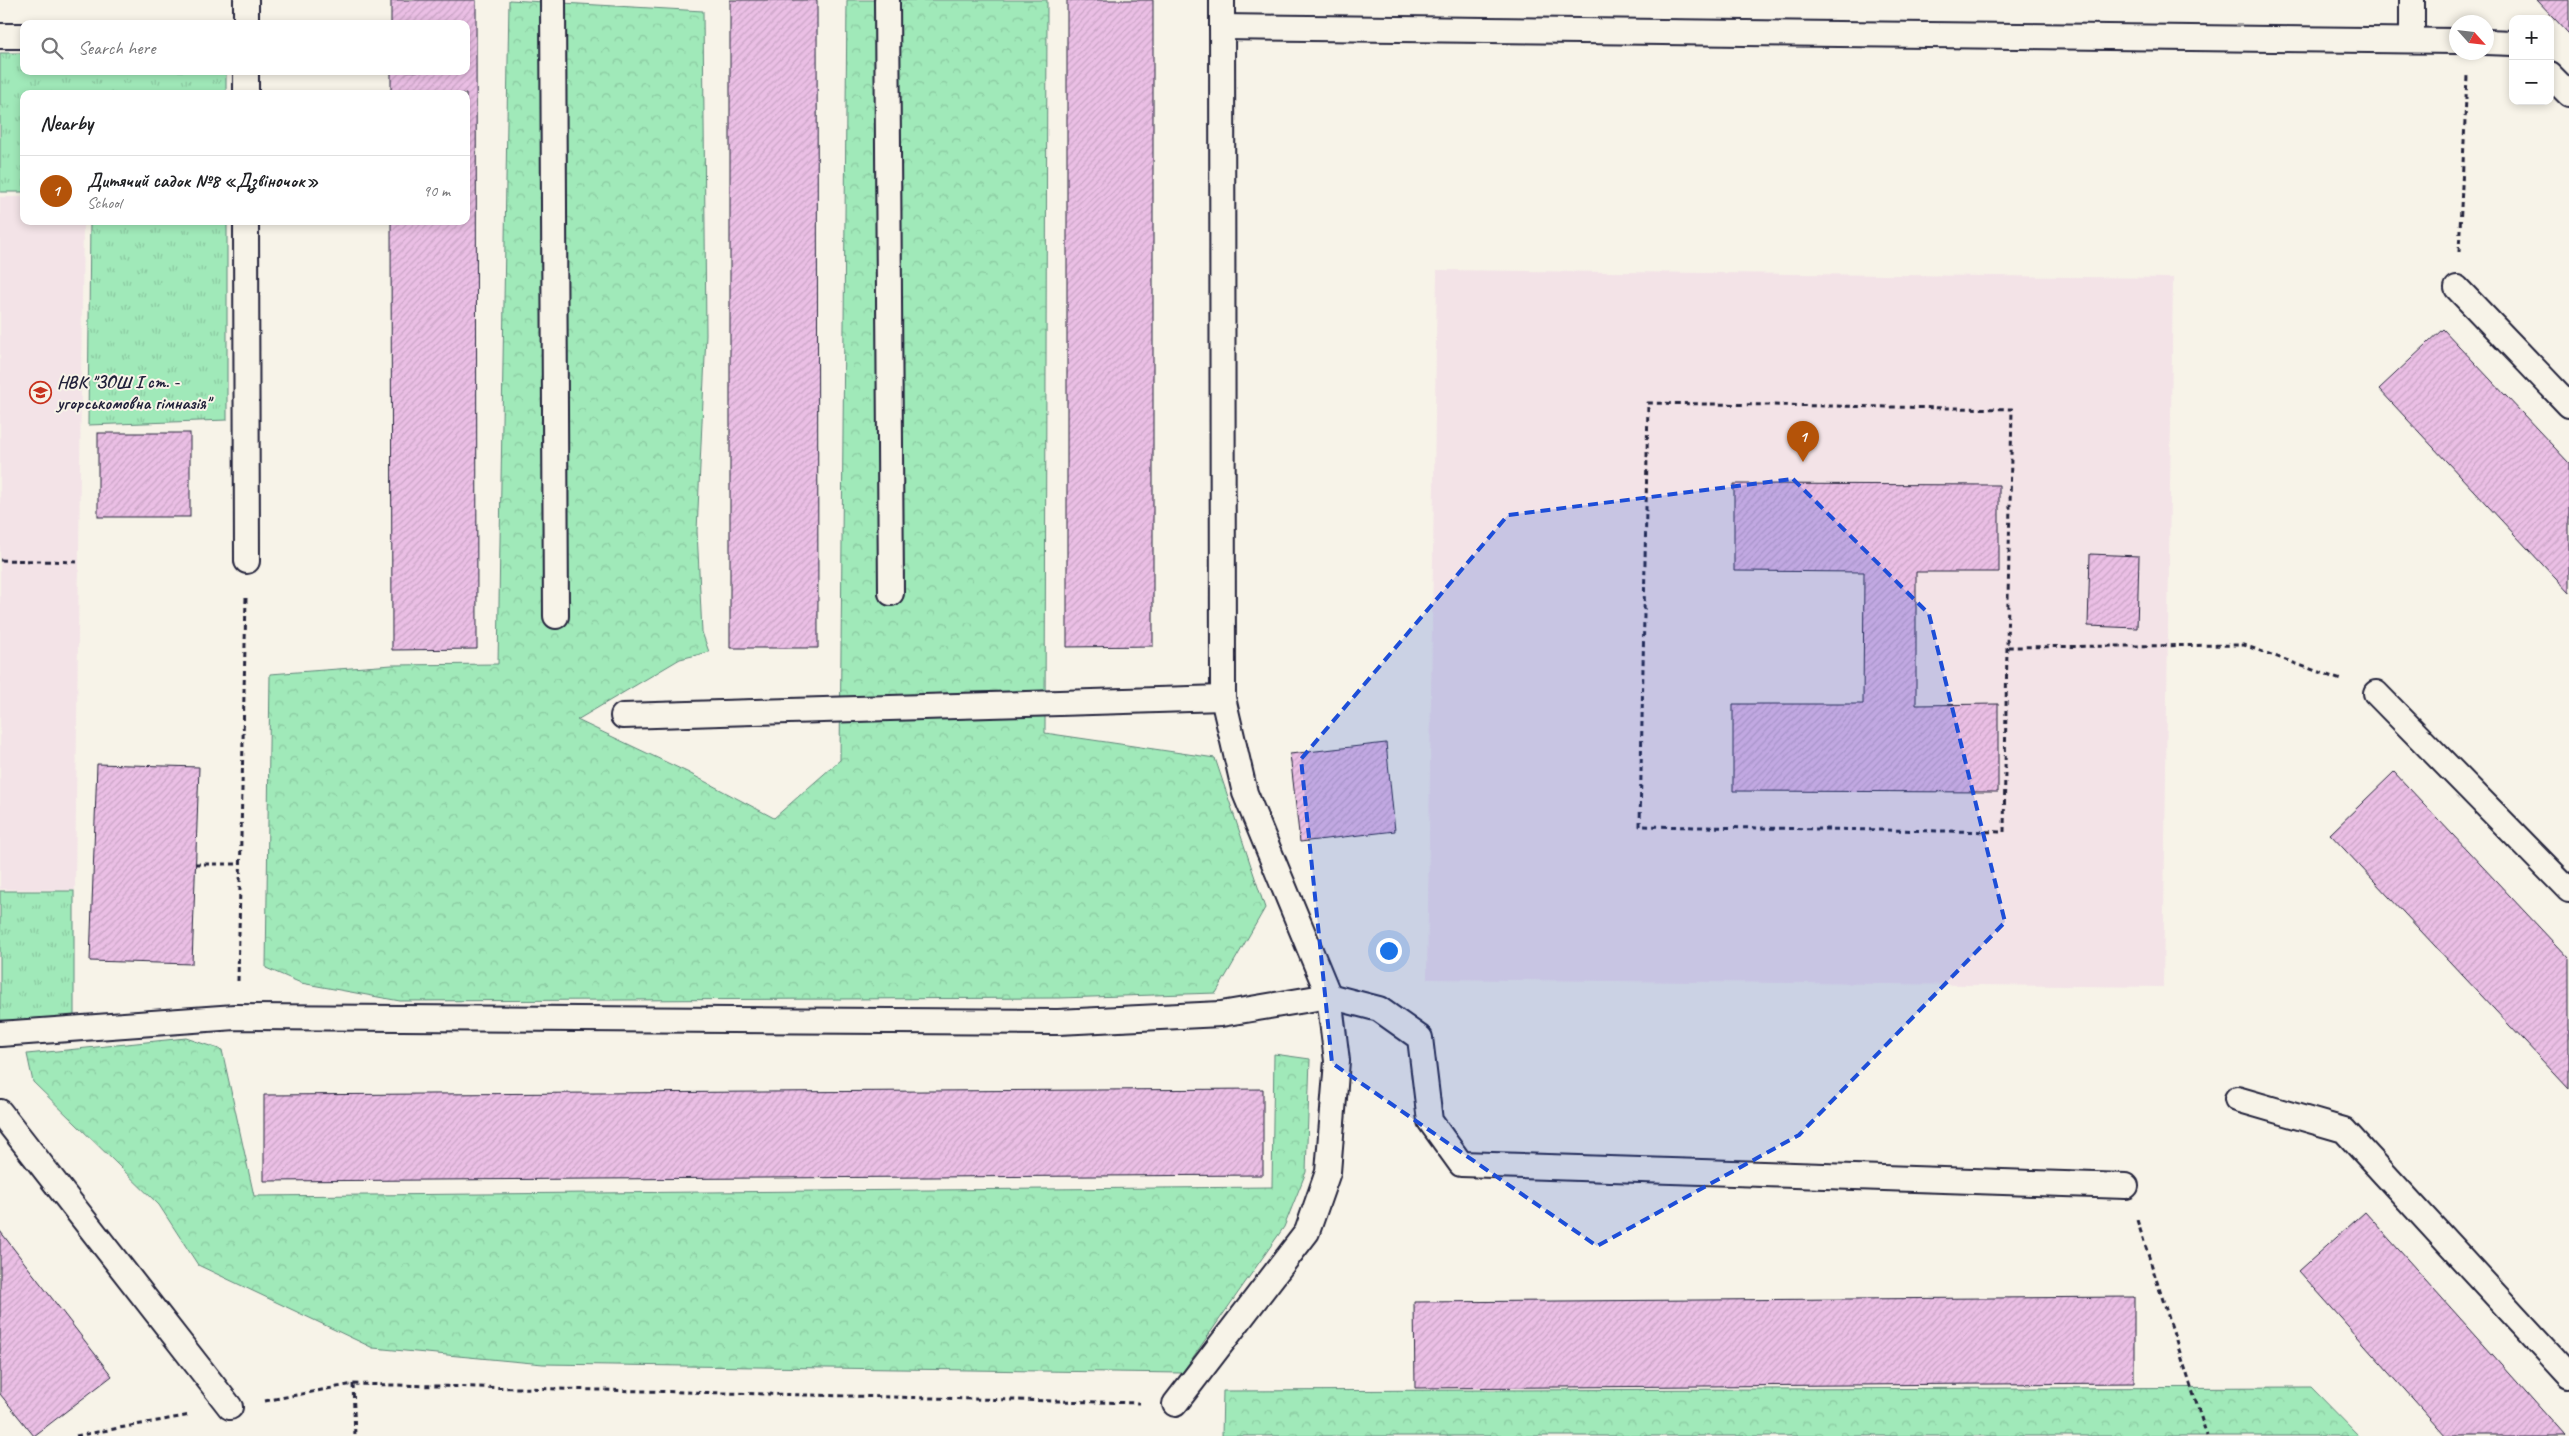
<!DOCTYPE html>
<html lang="en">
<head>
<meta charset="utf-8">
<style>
  body { margin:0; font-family:Caveat,sans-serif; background:#f2f2f2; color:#202124 }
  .controls { position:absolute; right:15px; top:15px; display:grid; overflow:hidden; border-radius:10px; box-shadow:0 2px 8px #0003 }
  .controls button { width:45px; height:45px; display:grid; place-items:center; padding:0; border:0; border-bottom:1px solid #e0e0e0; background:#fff; color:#202124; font:25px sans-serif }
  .compass { position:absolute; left:2449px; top:15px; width:45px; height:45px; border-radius:50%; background:#fff; box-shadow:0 2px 8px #0003; rotate:117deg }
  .you { position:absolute; left:1388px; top:950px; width:18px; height:18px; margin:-12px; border:4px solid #fff; border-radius:50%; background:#1a73e8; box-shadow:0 0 0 8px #1a73e833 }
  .badge { display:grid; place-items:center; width:32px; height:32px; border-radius:50%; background:#b45309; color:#fff; font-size:16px; font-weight:700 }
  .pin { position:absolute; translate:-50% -41px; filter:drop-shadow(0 1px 2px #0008) }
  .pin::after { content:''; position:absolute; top:26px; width:18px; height:15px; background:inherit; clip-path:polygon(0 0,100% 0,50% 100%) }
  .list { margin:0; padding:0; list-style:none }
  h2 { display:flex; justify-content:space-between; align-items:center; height:65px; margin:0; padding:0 20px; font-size:21px }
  h2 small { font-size:16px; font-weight:400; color:#757577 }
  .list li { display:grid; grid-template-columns:32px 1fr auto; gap:15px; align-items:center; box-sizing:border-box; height:70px; padding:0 20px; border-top:1px solid #e0e0e0 }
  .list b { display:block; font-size:19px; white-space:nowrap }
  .list p { margin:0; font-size:16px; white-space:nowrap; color:#757577 }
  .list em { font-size:16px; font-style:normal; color:#757577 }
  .icon { flex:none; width:28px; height:28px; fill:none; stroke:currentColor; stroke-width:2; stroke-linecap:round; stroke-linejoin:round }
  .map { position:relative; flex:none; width:2569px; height:1436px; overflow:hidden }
  .search { position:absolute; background:#fff; box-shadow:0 2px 8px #0003; left:20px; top:20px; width:450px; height:55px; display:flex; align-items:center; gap:12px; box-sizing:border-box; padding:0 18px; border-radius:10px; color:#757577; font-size:19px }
  .panel { position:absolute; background:#fff; box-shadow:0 2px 8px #0003; left:20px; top:90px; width:450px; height:135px; border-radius:10px }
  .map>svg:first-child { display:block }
  .built { fill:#f3e3e7 }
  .grass { fill:url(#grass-tufts); stroke:#61867a }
  .forest { fill:url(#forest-crowns); stroke:#61867a }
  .building { fill:url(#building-hatch); stroke:#22223b }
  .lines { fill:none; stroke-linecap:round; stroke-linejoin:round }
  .lane-casing { stroke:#22223b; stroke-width:28 }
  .path { stroke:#22223b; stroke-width:3; stroke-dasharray:5 4; stroke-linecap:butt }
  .lane { stroke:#f7f3e8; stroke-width:24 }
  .marked { fill:#1d4ed8; fill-opacity:0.2; stroke:#1d4ed8; stroke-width:4; stroke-dasharray:10 6; stroke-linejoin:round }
  .labels { text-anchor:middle; stroke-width:4; stroke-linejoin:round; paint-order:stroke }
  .poi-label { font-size:18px; font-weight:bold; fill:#22223b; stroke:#f7f3e8; text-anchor:start }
</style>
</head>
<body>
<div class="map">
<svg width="2569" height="1436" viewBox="0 0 2569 1436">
  <defs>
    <pattern id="grass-tufts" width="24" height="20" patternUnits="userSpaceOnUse" patternTransform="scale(1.25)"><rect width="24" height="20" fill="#a0e9b9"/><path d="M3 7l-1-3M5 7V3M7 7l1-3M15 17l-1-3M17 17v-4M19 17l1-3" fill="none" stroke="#8ac8a0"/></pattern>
    <pattern id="forest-crowns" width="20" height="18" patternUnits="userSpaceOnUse" patternTransform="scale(1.25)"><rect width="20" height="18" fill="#a0e9b9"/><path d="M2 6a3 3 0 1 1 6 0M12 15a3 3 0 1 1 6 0" fill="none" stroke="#8ac8a0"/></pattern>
    <pattern id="building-hatch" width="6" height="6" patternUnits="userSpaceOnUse" patternTransform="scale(1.25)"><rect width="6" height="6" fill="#ebbfe5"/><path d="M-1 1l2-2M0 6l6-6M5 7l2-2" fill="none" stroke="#c9a4c5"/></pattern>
  </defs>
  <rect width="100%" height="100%" fill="#f7f3e8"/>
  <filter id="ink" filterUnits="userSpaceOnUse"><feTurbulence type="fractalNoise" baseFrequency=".02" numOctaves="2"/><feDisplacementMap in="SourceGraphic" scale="10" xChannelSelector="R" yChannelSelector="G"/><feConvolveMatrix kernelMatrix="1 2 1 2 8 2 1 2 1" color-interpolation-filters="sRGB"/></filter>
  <g filter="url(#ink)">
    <!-- built -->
    <g class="built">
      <path d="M0 197H24V221H83L75 890 0 889Z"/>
      <path d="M1437 270 2173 278 2163 987 1427 979Z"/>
    </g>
    <!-- grass -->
    <g class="grass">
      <path d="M0 53H24V71H226V94H24V192H0Z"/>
      <path d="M90 221H227V420L88 425Z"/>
      <rect x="0" y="891" width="74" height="129"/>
    </g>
    <!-- forest -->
    <g class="forest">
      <path d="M509 0 703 11 706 335 697 531 702 632 709 652 680 659 577 720 687 772 774 818 840 760 847 0H1047L1045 733 1215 758 1265 908 1216 993 1060 998 400 1001 301 983 266 968 270 674 392 665 498 664Z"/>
      <path d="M186 1038 222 1050 254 1196 1272 1187 1274 1054 1310 1059 1306 1172 1284 1227 1182 1373 543 1364 373 1348 198 1265 159 1205 33 1082 27 1054Z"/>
      <path d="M2311 1387 2359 1436H1222L1223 1391Z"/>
    </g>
    <!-- building -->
    <g class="building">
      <path d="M391 0H476L477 649 392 650 391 221H466V94H391V71H466V24H391Z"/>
      <path d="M730 0H817L818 648H730Z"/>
      <path d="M1067 0H1153V646L1067 647Z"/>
      <path d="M2537 0H2569V34Z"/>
      <path d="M2443 329 2569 463V593L2379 389Z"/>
      <rect x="98" y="433" width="92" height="84"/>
      <path d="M1734 484 1999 485V572H1916V705L1998 704V792L1733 791V704H1863L1864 572 1734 571Z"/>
      <path d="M2090 554 2139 556 2137 628 2088 626Z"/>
      <path d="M1386 743 1395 831 1300 842 1290 754Z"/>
      <path d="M97 764 199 767 192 964 90 961Z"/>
      <path d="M2394 772 2569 959V1089L2330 834Z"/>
      <path d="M1263 1089V1175L264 1181V1095Z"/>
      <path d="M2365 1212 2493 1355 2565 1436H2446L2299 1271Z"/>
      <path d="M0 1231 112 1376 34 1436 0 1394Z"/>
      <path d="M2134 1297V1383L1415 1388 1414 1302Z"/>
    </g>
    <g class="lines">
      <defs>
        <g id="lane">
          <path d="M246 0V24"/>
          <path d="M553 0 556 616"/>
          <path d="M887 0 891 593"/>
          <path d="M1222 27 2456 41"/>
          <path d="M0 36H24"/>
          <path d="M2412 40V0"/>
          <path d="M2486 42 2513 43"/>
          <path d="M246 71V94"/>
          <path d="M2550 75 2569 94"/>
          <path d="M246 221 247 561"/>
          <path d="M2457 288 2569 405"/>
          <path d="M2376 693 2569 890"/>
          <path d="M623 716 1223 698"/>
          <path d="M0 1034 235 1017 1058 1022 1221 1014 1329 996 1379 1009 1420 1038 1430 1121 1461 1164 2126 1186"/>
          <path d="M2237 1099 2344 1130 2569 1375"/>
          <path d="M0 1112 230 1407"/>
          <path d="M1175 1404 1307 1232 1328 1172 1337 1061 1329 996 1245 793 1223 698 1222 0"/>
        </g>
      </defs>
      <!-- lane casing -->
      <use href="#lane" class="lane-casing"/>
      <!-- path -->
      <g class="path">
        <path d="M2459 252 2467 76"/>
        <path d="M0 560 79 562"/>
        <path d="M2007 647 2004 832 1640 826 1648 403 2012 409 2007 647 2244 645 2341 680"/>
        <path d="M195 864H240"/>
        <path d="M238 981 246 597"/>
        <path d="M2137 1220 2207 1436"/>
        <path d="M353 1384 355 1436"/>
        <path d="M265 1401 353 1384 1139 1403"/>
        <path d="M76 1436 190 1415"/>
      </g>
      <!-- lane -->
      <use href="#lane" class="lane"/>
    </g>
  </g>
  <!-- marked area -->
  <path class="marked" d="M1793 479 1929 614 2005 922 1799 1135 1597 1246 1332 1063 1301 759 1508 515Z"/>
  <!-- icons -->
  <defs>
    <symbol id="school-ring" viewBox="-11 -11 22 22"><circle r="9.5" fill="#f7f3e8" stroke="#c8321e" stroke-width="1.5"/><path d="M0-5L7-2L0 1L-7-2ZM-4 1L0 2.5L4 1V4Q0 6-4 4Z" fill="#c8321e"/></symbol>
  </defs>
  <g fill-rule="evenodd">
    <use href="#school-ring" x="28" y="380" width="25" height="25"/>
  </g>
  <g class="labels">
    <!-- poi labels -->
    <g class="poi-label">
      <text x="57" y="388">НВК "ЗОШ І ст. -<tspan x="57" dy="21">угорськомовна гімназія"</tspan></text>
    </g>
  </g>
</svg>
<div class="controls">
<button>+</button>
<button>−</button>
</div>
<svg class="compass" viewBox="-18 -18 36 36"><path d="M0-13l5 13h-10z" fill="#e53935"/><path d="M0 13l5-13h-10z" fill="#757577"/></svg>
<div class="you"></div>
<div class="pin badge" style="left:1803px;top:462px">1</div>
<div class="search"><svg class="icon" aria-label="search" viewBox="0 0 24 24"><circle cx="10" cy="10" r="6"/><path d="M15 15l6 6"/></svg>Search here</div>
<section class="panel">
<h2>Nearby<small></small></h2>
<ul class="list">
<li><span class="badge">1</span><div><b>Дитячий садок №8 «Дзвіночок»</b><p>School</p></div><em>90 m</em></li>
</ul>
</section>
</div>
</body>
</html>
